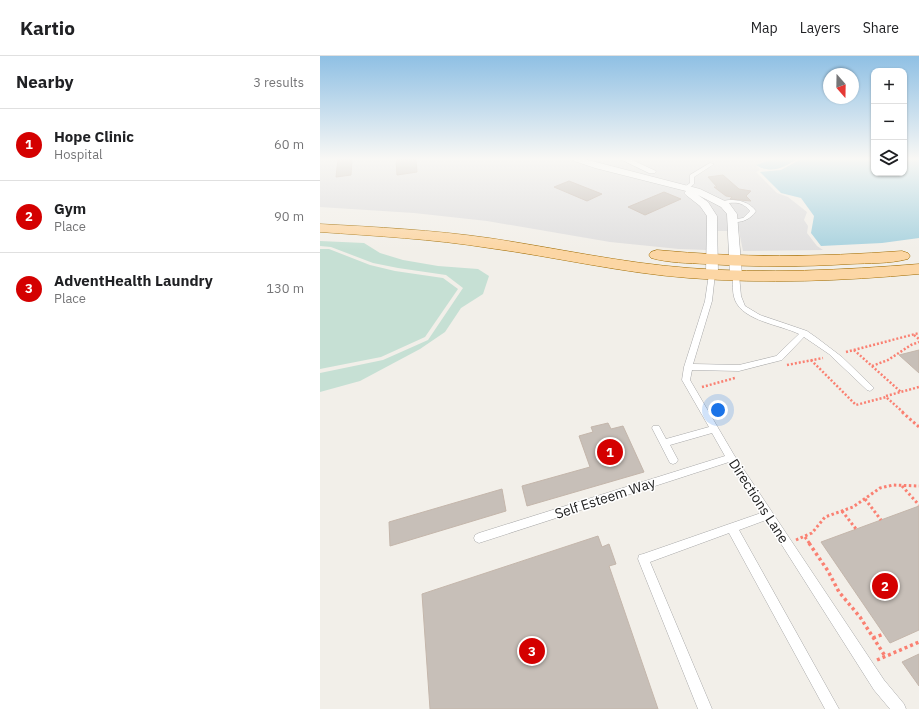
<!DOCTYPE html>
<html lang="en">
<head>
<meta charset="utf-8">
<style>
  body { margin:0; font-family:"IBM Plex Sans",sans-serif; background:#f2f2f2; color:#202124 }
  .controls { position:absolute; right:12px; top:12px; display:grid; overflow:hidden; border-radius:8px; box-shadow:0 1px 3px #0004 }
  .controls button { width:36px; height:36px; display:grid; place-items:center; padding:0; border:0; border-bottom:1px solid #e0e0e0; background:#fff; color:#202124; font:20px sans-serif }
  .compass { position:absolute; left:503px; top:12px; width:36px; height:36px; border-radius:50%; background:#fff; box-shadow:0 1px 3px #0004; rotate:160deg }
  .you { position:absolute; left:398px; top:354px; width:14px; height:14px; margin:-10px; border:3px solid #fff; border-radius:50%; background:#1a73e8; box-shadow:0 0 0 6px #1a73e833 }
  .badge { display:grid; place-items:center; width:26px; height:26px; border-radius:50%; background:#d40000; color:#fff; font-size:13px; font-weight:700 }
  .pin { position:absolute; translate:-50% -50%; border:2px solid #fff; box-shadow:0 1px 4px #0006 }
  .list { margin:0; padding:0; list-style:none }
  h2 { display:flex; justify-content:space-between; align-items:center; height:52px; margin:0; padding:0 16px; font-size:17px }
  h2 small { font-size:13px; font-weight:400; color:#757577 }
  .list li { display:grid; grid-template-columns:26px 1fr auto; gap:12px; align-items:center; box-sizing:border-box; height:72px; padding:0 16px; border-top:1px solid #e0e0e0 }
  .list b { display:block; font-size:15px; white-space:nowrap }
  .list p { margin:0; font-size:13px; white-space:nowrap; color:#757577 }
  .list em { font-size:13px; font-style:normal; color:#757577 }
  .icon { flex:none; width:22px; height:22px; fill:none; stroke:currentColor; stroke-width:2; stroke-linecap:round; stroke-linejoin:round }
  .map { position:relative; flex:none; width:599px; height:653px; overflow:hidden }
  header { display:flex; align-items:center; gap:24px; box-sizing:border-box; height:56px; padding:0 20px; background:#fff; border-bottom:1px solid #e0e0e0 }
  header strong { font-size:19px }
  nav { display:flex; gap:22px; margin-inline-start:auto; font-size:14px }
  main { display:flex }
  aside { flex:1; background:#fff }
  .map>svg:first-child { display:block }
  .residential { fill:#e0dfdf }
  .wetland { fill:#c6e0d4 }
  .water { fill:#aad3df }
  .building { fill:#c7bfb8; stroke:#c4b6ab }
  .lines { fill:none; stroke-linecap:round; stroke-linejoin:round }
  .lane-casing { stroke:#a9a9a9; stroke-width:1 }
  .street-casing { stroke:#a9a9a9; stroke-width:1 }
  .primary-casing { stroke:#a06b00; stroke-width:1 }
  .path-far2 { stroke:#fa8072; stroke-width:2.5; stroke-dasharray:2 2; stroke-linecap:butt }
  .path-far1 { stroke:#fa8072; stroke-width:3; stroke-dasharray:2.5 2.5; stroke-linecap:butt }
  .path { stroke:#fa8072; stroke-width:3.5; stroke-dasharray:3 3; stroke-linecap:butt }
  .lane { fill:#fff; fill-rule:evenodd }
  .street { fill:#fff; fill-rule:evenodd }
  .primary { fill:#fcd6a4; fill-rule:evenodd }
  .labels { text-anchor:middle; stroke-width:3; stroke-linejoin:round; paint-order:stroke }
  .near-street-label { font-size:14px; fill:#222; stroke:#fff }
</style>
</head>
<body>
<header>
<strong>Kartio</strong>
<nav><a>Map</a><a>Layers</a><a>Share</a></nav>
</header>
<main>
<aside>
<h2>Nearby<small>3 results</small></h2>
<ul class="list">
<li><span class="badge">1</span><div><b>Hope Clinic</b><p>Hospital</p></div><em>60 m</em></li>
<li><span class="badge">2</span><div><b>Gym</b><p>Place</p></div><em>90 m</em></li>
<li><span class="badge">3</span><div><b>AdventHealth Laundry</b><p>Place</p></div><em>130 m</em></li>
</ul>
</aside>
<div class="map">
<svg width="599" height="653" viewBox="0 0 599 653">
  <rect width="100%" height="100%" fill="#f2efe9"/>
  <!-- residential -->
  <path class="residential" d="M0 103H453L436 109 440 114 436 116 457 137 468 141 487 156 484 164 488 170 487 177 497 190 503 194 423 195 419 175H388V194L359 193 290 186 167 165 94 157 0 151Z"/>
  <!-- wetland -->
  <g class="wetland">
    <path d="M0 185 44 187 60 197 83 204 118 210 158 213 169 220 163 238 141 252 125 276 100 293 40 325 0 336V317L63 304 108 284 143 232 126 219 78 212 53 207 11 191 0 190Z"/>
    <path d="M0 193H9L50 209 75 215 123 222 138 233 105 281 61 301 0 313Z"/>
  </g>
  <!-- water -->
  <g class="water">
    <path d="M453 103H477C464 112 450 118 436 109Z"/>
    <path d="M481 103H554V117H584V103H599V182L562 187 501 190 491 177 494 160 481 142 461 137 440 116 461 114Z"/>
  </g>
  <!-- building -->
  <g class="building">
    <path d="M18 103H32L31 119 16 121Z"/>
    <path d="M76 103H96L97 116 77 119Z"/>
    <path d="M403 119 419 133 431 135 426 140 431 145 410 143 412 141 406 140 394 131H397L388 121Z"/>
    <path d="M249 125 282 138 267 145 234 131Z"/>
    <path d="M344 136 361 143 325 159 308 151Z"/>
    <path d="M599 294V317L579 299Z"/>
    <path d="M288 367 291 373 303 370 324 416 207 450 202 430 270 411 259 380 273 376 271 371Z"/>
    <path d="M182 433 186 455 70 490 69 466Z"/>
    <path d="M599 450V574L570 587 501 486Z"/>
    <path d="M278 480 282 491 289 488 296 508 289 510 338 653H110L102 538Z"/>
    <path d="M599 598V630L582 606Z"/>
  </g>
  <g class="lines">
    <defs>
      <g id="lane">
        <path d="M390 107 394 108 374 121V128L367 134H363V132L370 127V119Z"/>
        <path d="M409 144C420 144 429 146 436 155 430 164 421 167 411 166V164L423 162 430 155C418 140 407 151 397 146Z"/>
        <path d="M392 216 395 218 392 245 373 308 419 309 456 300 479 278C461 269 423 265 415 244 412 236 413 227 413 219L416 217 419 219 421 240 425 250 440 259 487 275 497 282 522 301 554 332 550 335 547 334 509 298 484 281 462 304 419 315 372 314 370 324 414 399 564 624 584 648 586 653H570L554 634 446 464 419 474 519 653H505L409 477 330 506 392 653H378L318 503 319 499 323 498 441 457 409 406 159 487 155 485 154 482 155 479 159 477 405 400 392 377 350 389 358 404 356 407 353 408 350 407 332 372 333 370H339L346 383 389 371 362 324 364 311 385 245 389 218Z"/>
      </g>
      <g id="street">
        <path d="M253 103H264L380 133 409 147 417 158 422 219 420 222H412L410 219 407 158 401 151 378 139 388 146 397 160 398 218 396 221H388L386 218 387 160 380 150 366 139 364 137 366 135 275 112 254 105Z"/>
        <path d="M300 103H310L336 115 335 117H329Z"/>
      </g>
      <g id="primary">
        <path d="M0 168C56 171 113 174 169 182 236 192 302 207 369 212 446 218 523 214 599 208V218C523 225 446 228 369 222 302 217 236 201 169 192 113 183 56 180 0 176Z"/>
        <path d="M337 194C419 202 500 201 582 195L588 197 590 200 588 203C569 208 549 207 530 208 482 211 434 211 386 208 368 207 349 207 331 202L329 199 331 196Z"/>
      </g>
    </defs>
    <!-- lane casing -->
    <use href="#lane" class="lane-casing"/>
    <!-- street casing -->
    <use href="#street" class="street-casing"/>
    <!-- primary casing -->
    <use href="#primary" class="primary-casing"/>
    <!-- path-far2 -->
    <g class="path-far2">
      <path d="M594 279 599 283"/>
      <path d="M534 294 581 336"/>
      <path d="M526 296 599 277"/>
      <path d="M491 304 536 349 566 341 584 357"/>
      <path d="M467 309 503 302"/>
      <path d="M552 310 568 304 591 289 599 286"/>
      <path d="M382 331 415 322"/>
      <path d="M566 340 599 331"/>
    </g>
    <!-- path-far1 -->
    <g class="path-far1">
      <path d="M582 356 599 371"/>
      <path d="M582 430 599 449"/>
      <path d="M545 443 561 464"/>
      <path d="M522 455 536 473"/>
      <path d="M485 481 490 488"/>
      <path d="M476 484 492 477 505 461 533 451 560 432 573 429 599 430"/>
    </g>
    <!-- path -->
    <g class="path">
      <path d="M489 487 508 515 519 536 540 561 565 600"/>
      <path d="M553 582 564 578"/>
      <path d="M557 604 599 586"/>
    </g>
    <!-- lane -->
    <use href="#lane" class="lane"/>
    <!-- street -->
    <use href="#street" class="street"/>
    <!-- primary -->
    <use href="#primary" class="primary"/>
  </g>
  <!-- sky -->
  <linearGradient id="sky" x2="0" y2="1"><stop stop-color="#8fc0e4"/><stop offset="0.53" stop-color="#f9f8f5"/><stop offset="1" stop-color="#f9f8f5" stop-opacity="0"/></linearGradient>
  <rect width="599" height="194" fill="url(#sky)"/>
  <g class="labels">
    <!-- near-street labels -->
    <g class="near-street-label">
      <text transform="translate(285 442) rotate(-18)" y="5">Self Esteem Way</text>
      <text transform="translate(439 445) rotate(57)" y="5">Directions Lane</text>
    </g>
  </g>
</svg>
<div class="controls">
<button>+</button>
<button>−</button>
<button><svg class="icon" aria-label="layers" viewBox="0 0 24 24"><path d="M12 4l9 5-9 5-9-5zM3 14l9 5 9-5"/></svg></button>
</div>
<svg class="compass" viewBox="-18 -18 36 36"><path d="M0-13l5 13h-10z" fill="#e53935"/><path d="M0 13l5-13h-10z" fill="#757577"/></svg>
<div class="you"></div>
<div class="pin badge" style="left:290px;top:396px">1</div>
<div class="pin badge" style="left:565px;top:530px">2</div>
<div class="pin badge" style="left:212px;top:595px">3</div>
</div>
</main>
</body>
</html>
